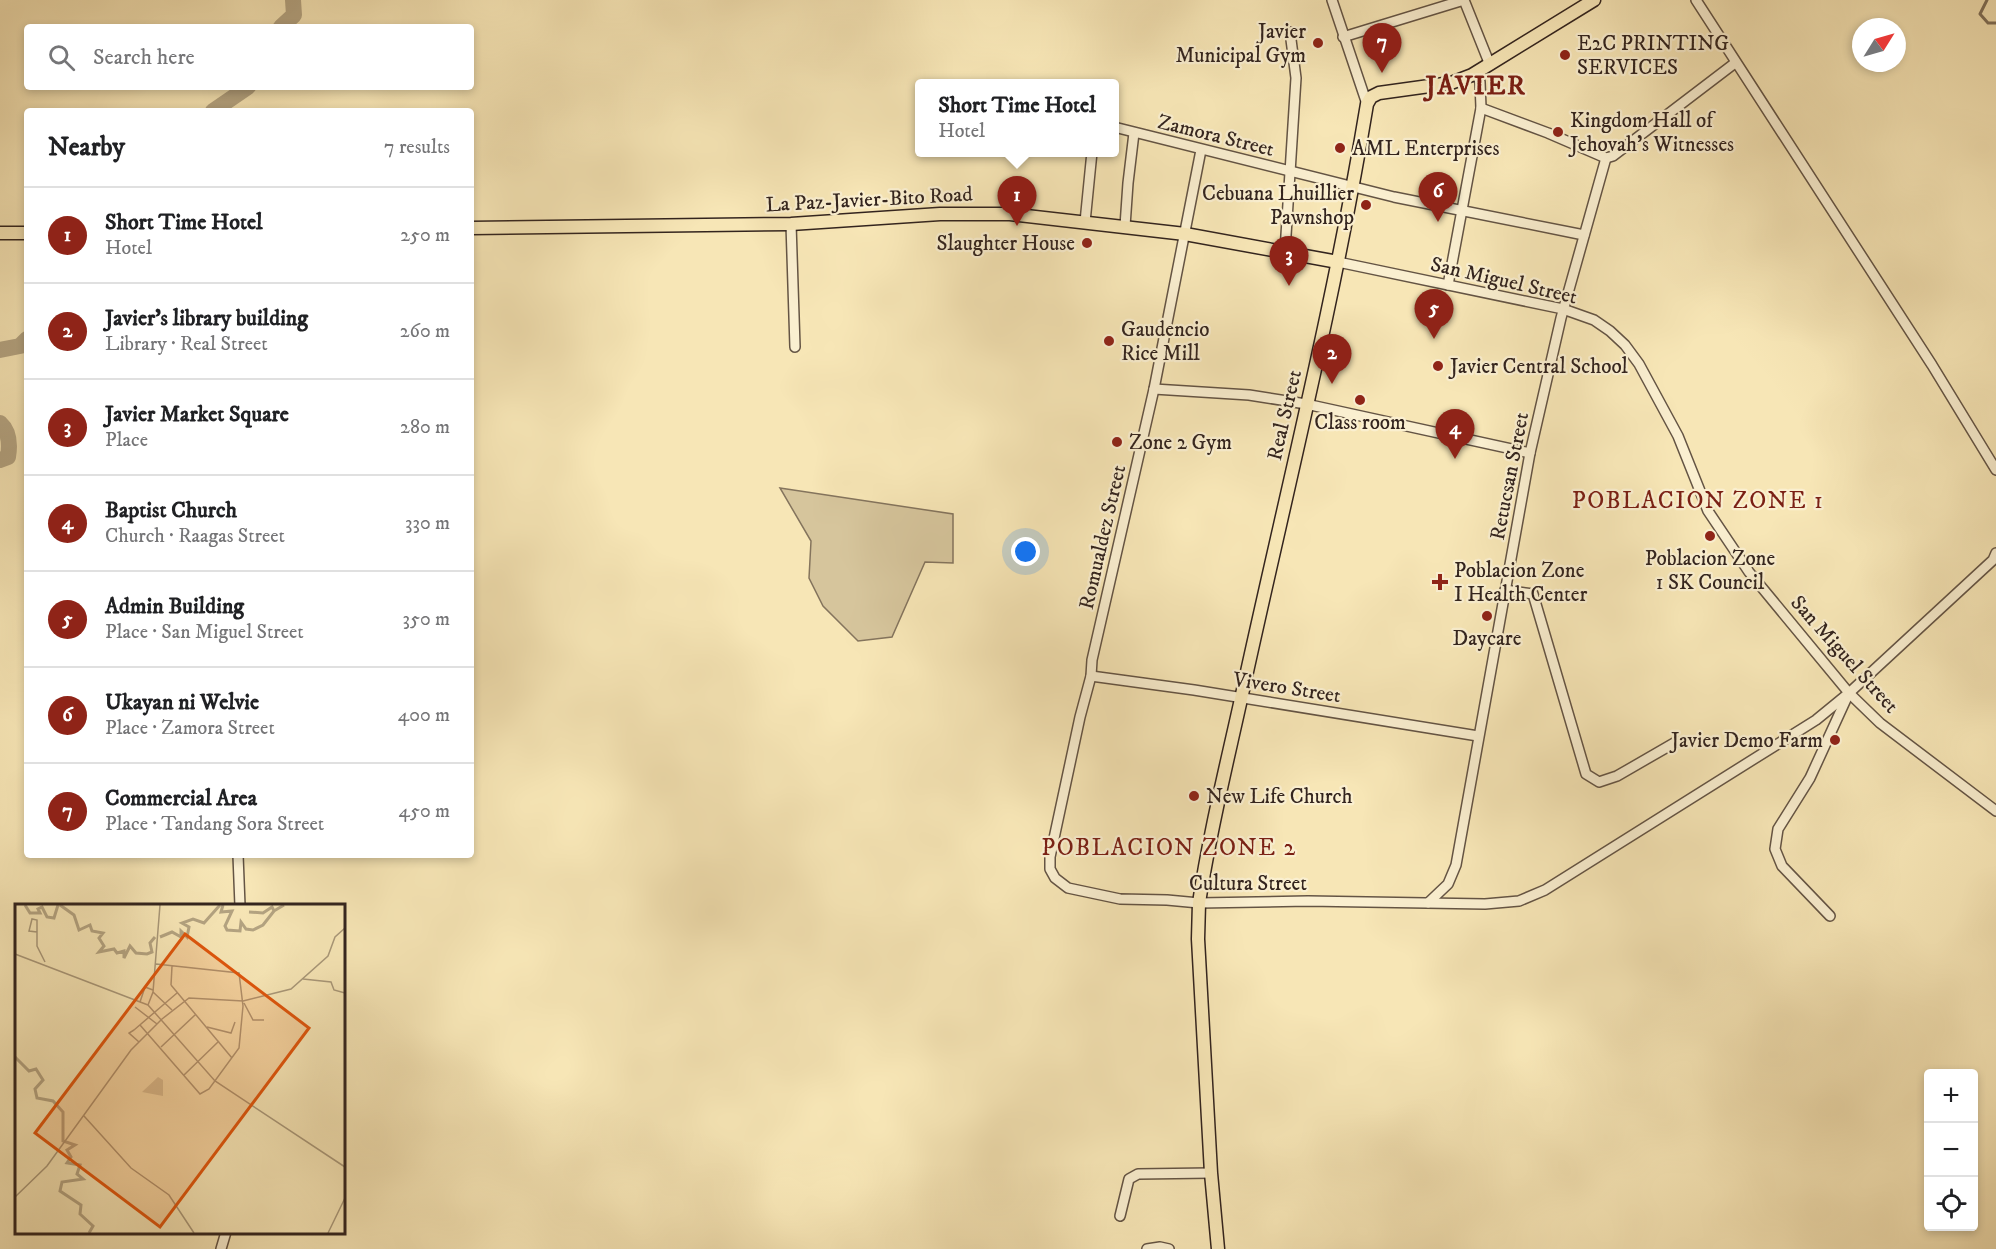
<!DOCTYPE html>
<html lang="en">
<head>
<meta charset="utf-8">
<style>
  body { margin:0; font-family:"IM FELL DW Pica",serif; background:#f6f6f6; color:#202124 }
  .controls { position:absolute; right:18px; bottom:18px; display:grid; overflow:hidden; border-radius:6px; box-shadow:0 3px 9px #0003 }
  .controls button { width:54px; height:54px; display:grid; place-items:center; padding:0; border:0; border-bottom:2px solid #e0e0e0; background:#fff; color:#202124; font:30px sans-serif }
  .compass { position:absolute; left:1852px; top:18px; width:54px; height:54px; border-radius:50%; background:#fff; box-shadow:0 3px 9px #0003; rotate:53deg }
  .you { position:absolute; left:1026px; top:552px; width:21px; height:21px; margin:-15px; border:4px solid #fff; border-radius:50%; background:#1a73e8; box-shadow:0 0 0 9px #1a73e833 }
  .badge { display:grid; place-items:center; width:39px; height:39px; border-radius:50%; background:#8f2418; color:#fff; font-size:20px; font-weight:700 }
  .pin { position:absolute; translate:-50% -50px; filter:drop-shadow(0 2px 3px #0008) }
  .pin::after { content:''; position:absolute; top:32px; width:21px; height:18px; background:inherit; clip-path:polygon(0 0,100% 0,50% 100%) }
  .popup { position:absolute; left:915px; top:79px; width:204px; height:78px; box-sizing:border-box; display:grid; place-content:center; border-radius:6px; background:#fff; filter:drop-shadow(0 2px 4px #0005); font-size:20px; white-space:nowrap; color:#757577 }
  .popup b { font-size:22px; color:#202124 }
  .popup::after { content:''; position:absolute; left:50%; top:100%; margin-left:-12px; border:12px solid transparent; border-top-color:#fff }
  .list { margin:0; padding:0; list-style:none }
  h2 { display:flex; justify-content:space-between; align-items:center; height:78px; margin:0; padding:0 24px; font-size:26px }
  h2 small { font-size:20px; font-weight:400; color:#757577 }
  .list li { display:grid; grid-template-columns:39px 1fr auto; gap:18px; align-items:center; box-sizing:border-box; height:96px; padding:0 24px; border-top:2px solid #e0e0e0 }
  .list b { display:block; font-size:22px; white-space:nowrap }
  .list p { margin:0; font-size:20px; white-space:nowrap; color:#757577 }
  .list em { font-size:20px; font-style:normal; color:#757577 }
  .icon { flex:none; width:33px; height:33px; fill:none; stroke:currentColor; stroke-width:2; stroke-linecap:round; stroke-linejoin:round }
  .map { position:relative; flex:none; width:1996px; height:1249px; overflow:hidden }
  .search { position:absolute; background:#fff; box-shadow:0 3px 9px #0003; left:24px; top:24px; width:450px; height:66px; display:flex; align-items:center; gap:15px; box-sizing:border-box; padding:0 21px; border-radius:6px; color:#757577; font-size:22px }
  .panel { position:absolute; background:#fff; box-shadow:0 3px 9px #0003; left:24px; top:108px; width:450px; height:750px; border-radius:6px }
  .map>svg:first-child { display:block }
  .green { fill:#d6c59c; stroke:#84745d; stroke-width:1.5 }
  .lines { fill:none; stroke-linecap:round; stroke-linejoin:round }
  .stream { stroke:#80715a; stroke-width:3 }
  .river { stroke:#b4a482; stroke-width:16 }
  .minor-casing { stroke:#645444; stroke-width:12 }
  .major-casing { stroke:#33241e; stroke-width:15 }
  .minor { stroke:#faefd0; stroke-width:9 }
  .major { stroke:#f7e6b6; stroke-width:12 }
  .poi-dot { fill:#8f2418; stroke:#faefd0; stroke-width:2 }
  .labels { text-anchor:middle; stroke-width:4.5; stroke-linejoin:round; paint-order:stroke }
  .poi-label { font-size:21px; fill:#33241e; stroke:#faefd0; text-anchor:start }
  .street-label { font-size:21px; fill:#33241e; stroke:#faefd0 }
  .quarter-label { font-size:24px; letter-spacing:1.5px; fill:#7a1f14; stroke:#faefd0 }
  .district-label { font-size:27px; font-weight:bold; letter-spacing:1.5px; fill:#7a1f14; stroke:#faefd0 }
  .inset-river { fill:none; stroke:#b4a482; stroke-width:3 }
  .inset-road { fill:none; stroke:#a99879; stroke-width:1.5 }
  .view { fill:#df560d; fill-opacity:0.15; stroke:#df560d; stroke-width:3 }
  .inset-edge { fill:none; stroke:#33241e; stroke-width:3 }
</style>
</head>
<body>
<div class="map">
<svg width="1996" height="1249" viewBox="0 0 1996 1249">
  <rect width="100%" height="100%" fill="#f7e6b6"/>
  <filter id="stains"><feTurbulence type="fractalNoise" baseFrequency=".00333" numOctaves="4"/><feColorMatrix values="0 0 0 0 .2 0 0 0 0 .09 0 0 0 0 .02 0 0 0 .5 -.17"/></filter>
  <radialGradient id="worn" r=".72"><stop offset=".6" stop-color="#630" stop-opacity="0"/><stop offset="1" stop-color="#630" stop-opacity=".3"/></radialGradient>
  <!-- green -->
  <path class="green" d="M780 488 953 514V563L925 562 892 637 858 641 823 606 809 578 811 541Z"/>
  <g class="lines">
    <!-- stream -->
    <path class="stream" d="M1987 0 1980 14 1988 23H1996"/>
    <!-- river -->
    <g class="river">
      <path d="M281 27 294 15 293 0"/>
      <path d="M213 111 248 87"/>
      <path d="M0 350 20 346 27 339"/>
      <path d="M0 423C10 432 10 445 8 457L0 460"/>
    </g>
    <defs>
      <g id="minor">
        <path d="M1332 0 1367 104"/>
        <path d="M1696 0 1932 365 1996 470"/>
        <path d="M1343 37 1464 0 1490 65"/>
        <path d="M1481 108 1548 133 1606 158 1613 156 1735 63"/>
        <path d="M1114 127 1394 197 1584 235"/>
        <path d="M1201 150 1154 389 1092 660 1091 676 1080 717 1050 857V869L1055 878 1068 888 1120 899 1167 900 1199 903 1308 901 1485 904 1519 901 1545 890 1816 720 1849 693 1993 560 1996 553"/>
        <path d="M1085 222 1092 152"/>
        <path d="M791 224 795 347"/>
        <path d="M1125 226 1128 183 1134 133"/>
        <path d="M1285 251 1296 78 1290 32"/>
        <path d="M1338 262 1563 309 1594 320 1610 331 1625 345 1639 364 1678 436 1708 511 1749 572 1849 693 1880 723 1996 811"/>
        <path d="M1448 285 1481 108 1480 82 1476 73"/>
        <path d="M1154 389 1249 395 1306 404 1530 453"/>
        <path d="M1505 590 1533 594 1586 774 1599 782 1617 776 1676 742"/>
        <path d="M1091 676 1194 690 1478 736"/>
        <path d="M238 855 240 906"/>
        <path d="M1428 903 1448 884 1456 865 1530 453 1561 318 1606 158"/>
        <path d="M1830 916 1782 866 1775 849 1778 829 1810 778 1848 695"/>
        <path d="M1120 1216 1129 1179 1138 1174 1211 1173"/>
        <path d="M221 1249 226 1232"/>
        <path d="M1147 1249 1160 1247 1169 1249"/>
      </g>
      <g id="major">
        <path d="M471 228 791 224 940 214H1010L1185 234 1338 262"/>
        <path d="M0 233H27"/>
        <path d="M1218 1249 1211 1173 1198 939 1199 903C1209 835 1226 767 1241 699 1284 501 1334 304 1367 104L1371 97 1379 93 1451 83 1472 75 1594 0"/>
      </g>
    </defs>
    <!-- minor casing -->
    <use href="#minor" class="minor-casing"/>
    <!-- major casing -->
    <use href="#major" class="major-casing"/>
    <!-- minor -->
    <use href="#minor" class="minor"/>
    <!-- major -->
    <use href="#major" class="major"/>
  </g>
  <!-- markers -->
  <g class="poi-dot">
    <circle cx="1318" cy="43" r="6"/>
    <circle cx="1565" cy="55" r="6"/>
    <circle cx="1558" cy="132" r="6"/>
    <circle cx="1340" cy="148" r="6"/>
    <circle cx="1366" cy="205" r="6"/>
    <circle cx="1087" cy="243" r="6"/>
    <circle cx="1109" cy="341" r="6"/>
    <circle cx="1438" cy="366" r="6"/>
    <circle cx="1360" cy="400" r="6"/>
    <circle cx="1117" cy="442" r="6"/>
    <circle cx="1710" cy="536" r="6"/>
    <path d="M1437 573h6v6h6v6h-6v6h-6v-6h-6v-6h6z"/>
    <circle cx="1487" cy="616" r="6"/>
    <circle cx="1835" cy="740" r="6"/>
    <circle cx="1194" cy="796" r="6"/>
  </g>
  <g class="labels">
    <!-- poi labels -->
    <g class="poi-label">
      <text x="1306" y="38" text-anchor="end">Javier<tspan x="1306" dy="24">Municipal Gym</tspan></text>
      <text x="1577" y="50">E2C PRINTING<tspan x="1577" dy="24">SERVICES</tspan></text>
      <text x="1570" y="127">Kingdom Hall of<tspan x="1570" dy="24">Jehovah's Witnesses</tspan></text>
      <text x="1352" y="155">AML Enterprises</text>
      <text x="1354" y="200" text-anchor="end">Cebuana Lhuillier<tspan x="1354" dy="24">Pawnshop</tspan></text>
      <text x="1075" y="250" text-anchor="end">Slaughter House</text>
      <text x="1121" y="336">Gaudencio<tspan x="1121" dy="24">Rice Mill</tspan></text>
      <text x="1450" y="373">Javier Central School</text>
      <text x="1360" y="429" text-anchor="middle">Class room</text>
      <text x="1129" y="449">Zone 2 Gym</text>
      <text x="1710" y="565" text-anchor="middle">Poblacion Zone<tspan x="1710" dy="24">1 SK Council</tspan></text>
      <text x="1454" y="577">Poblacion Zone<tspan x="1454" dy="24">I Health Center</tspan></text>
      <text x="1487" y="645" text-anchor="middle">Daycare</text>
      <text x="1823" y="747" text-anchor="end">Javier Demo Farm</text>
      <text x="1206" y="803">New Life Church</text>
    </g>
    <!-- street labels -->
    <g class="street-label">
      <text transform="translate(1216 135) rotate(14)" y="7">Zamora Street</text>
      <text transform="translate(869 199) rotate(-3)" y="7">La Paz-Javier-Bito Road</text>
      <text transform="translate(1504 280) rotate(13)" y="7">San Miguel Street</text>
      <text transform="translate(1284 415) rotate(-77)" y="7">Real Street</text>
      <text transform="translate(1509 476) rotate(-79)" y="7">Retucsan Street</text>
      <text transform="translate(1102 537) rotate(-77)" y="7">Romualdez Street</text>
      <text transform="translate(1845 654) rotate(48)" y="7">San Miguel Street</text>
      <text transform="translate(1287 687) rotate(9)" y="7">Vivero Street</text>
      <text x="1248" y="890">Cultura Street</text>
    </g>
    <!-- quarter labels -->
    <g class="quarter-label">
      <text x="1698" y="508">POBLACION ZONE 1</text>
      <text x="1169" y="855">POBLACION ZONE 2</text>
    </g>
    <!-- district labels -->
    <g class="district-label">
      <text x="1476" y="94">JAVIER</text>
    </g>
  </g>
  <!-- overview -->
  <g transform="translate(15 904)">
    <rect width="330" height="330" fill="#f7e6b6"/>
    <path d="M143 173 148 176V192L127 188Z" fill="#d6c59c"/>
    <path class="inset-river" d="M10 1 15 9H25L23 5 27 3 32 13 39 14 43 1M45 1 59 11 64 26 75 21 77 27 88 29 84 34 89 42 84 48 99 45 102 49 109 47V54L115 42 121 49 132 50 137 48 135 39 140 33M208 1 206 8 217 7 210 22 212 26 225 27 226 18 231 25 238 26 248 21 259 7M234 8 248 9 257 3 259 7 269 1M145 33 157 28 166 33V27L172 33 174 23 167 19 178 15 189 19 205 1M0 153 14 167 21 165 28 176 20 185 22 194 38 197 48 208V237L60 241 52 246 56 253 52 259 65 261 62 270 68 275 47 278 45 287 66 301 65 310 78 322 74 329"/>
    <path class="inset-road" d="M145 1 138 88 133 101 200 177 330 263M22 28 14 27 17 15 22 16V42L30 58M0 50 133 101M288 75 316 78 319 86 330 89M156 81 217 154M156 81 157 62M138 88 157 106M125 98 130 83 138 86M229 99 238 116H249M120 103 142 120M147 115 174 94 228 97 276 85 313 52 320 33 330 24M125 121 185 190 194 185 224 144 228 102 224 69 141 60M192 123 216 129 220 118M119 126 162 89M119 126 114 129 124 138M146 143 180 111M169 171 204 137M69 212 116 264 154 291 179 329M0 293 32 262 116 146 147 115M313 329 330 294"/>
    <path class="view" d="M170 30 294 124 145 323 20 229Z"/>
    <rect width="330" height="330" class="inset-edge"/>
  </g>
  <rect width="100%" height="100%" filter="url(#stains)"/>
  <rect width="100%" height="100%" fill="url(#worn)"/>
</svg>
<div class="controls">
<button>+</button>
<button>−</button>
<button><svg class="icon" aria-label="locate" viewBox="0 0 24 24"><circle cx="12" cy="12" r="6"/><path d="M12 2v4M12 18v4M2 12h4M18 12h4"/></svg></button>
</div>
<svg class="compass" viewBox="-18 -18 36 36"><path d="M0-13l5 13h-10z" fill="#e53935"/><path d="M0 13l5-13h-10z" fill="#757577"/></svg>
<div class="you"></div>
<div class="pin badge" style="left:1017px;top:226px">1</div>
<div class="popup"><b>Short Time Hotel</b>Hotel</div>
<div class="pin badge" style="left:1332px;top:384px">2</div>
<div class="pin badge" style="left:1289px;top:286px">3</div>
<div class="pin badge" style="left:1455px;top:459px">4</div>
<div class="pin badge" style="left:1434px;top:339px">5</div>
<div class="pin badge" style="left:1438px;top:222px">6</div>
<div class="pin badge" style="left:1382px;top:73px">7</div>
<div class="search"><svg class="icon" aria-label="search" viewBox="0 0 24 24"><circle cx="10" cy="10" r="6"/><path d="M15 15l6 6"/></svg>Search here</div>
<section class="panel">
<h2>Nearby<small>7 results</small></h2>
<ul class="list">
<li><span class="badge">1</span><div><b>Short Time Hotel</b><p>Hotel</p></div><em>250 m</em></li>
<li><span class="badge">2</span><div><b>Javier's library building</b><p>Library · Real Street</p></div><em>260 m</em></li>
<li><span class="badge">3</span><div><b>Javier Market Square</b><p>Place</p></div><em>280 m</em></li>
<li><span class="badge">4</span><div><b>Baptist Church</b><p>Church · Raagas Street</p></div><em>330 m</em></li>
<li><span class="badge">5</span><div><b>Admin Building</b><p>Place · San Miguel Street</p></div><em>350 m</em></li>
<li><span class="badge">6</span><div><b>Ukayan ni Welvie</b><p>Place · Zamora Street</p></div><em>400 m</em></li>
<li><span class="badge">7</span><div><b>Commercial Area</b><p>Place · Tandang Sora Street</p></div><em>450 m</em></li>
</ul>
</section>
</div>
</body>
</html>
